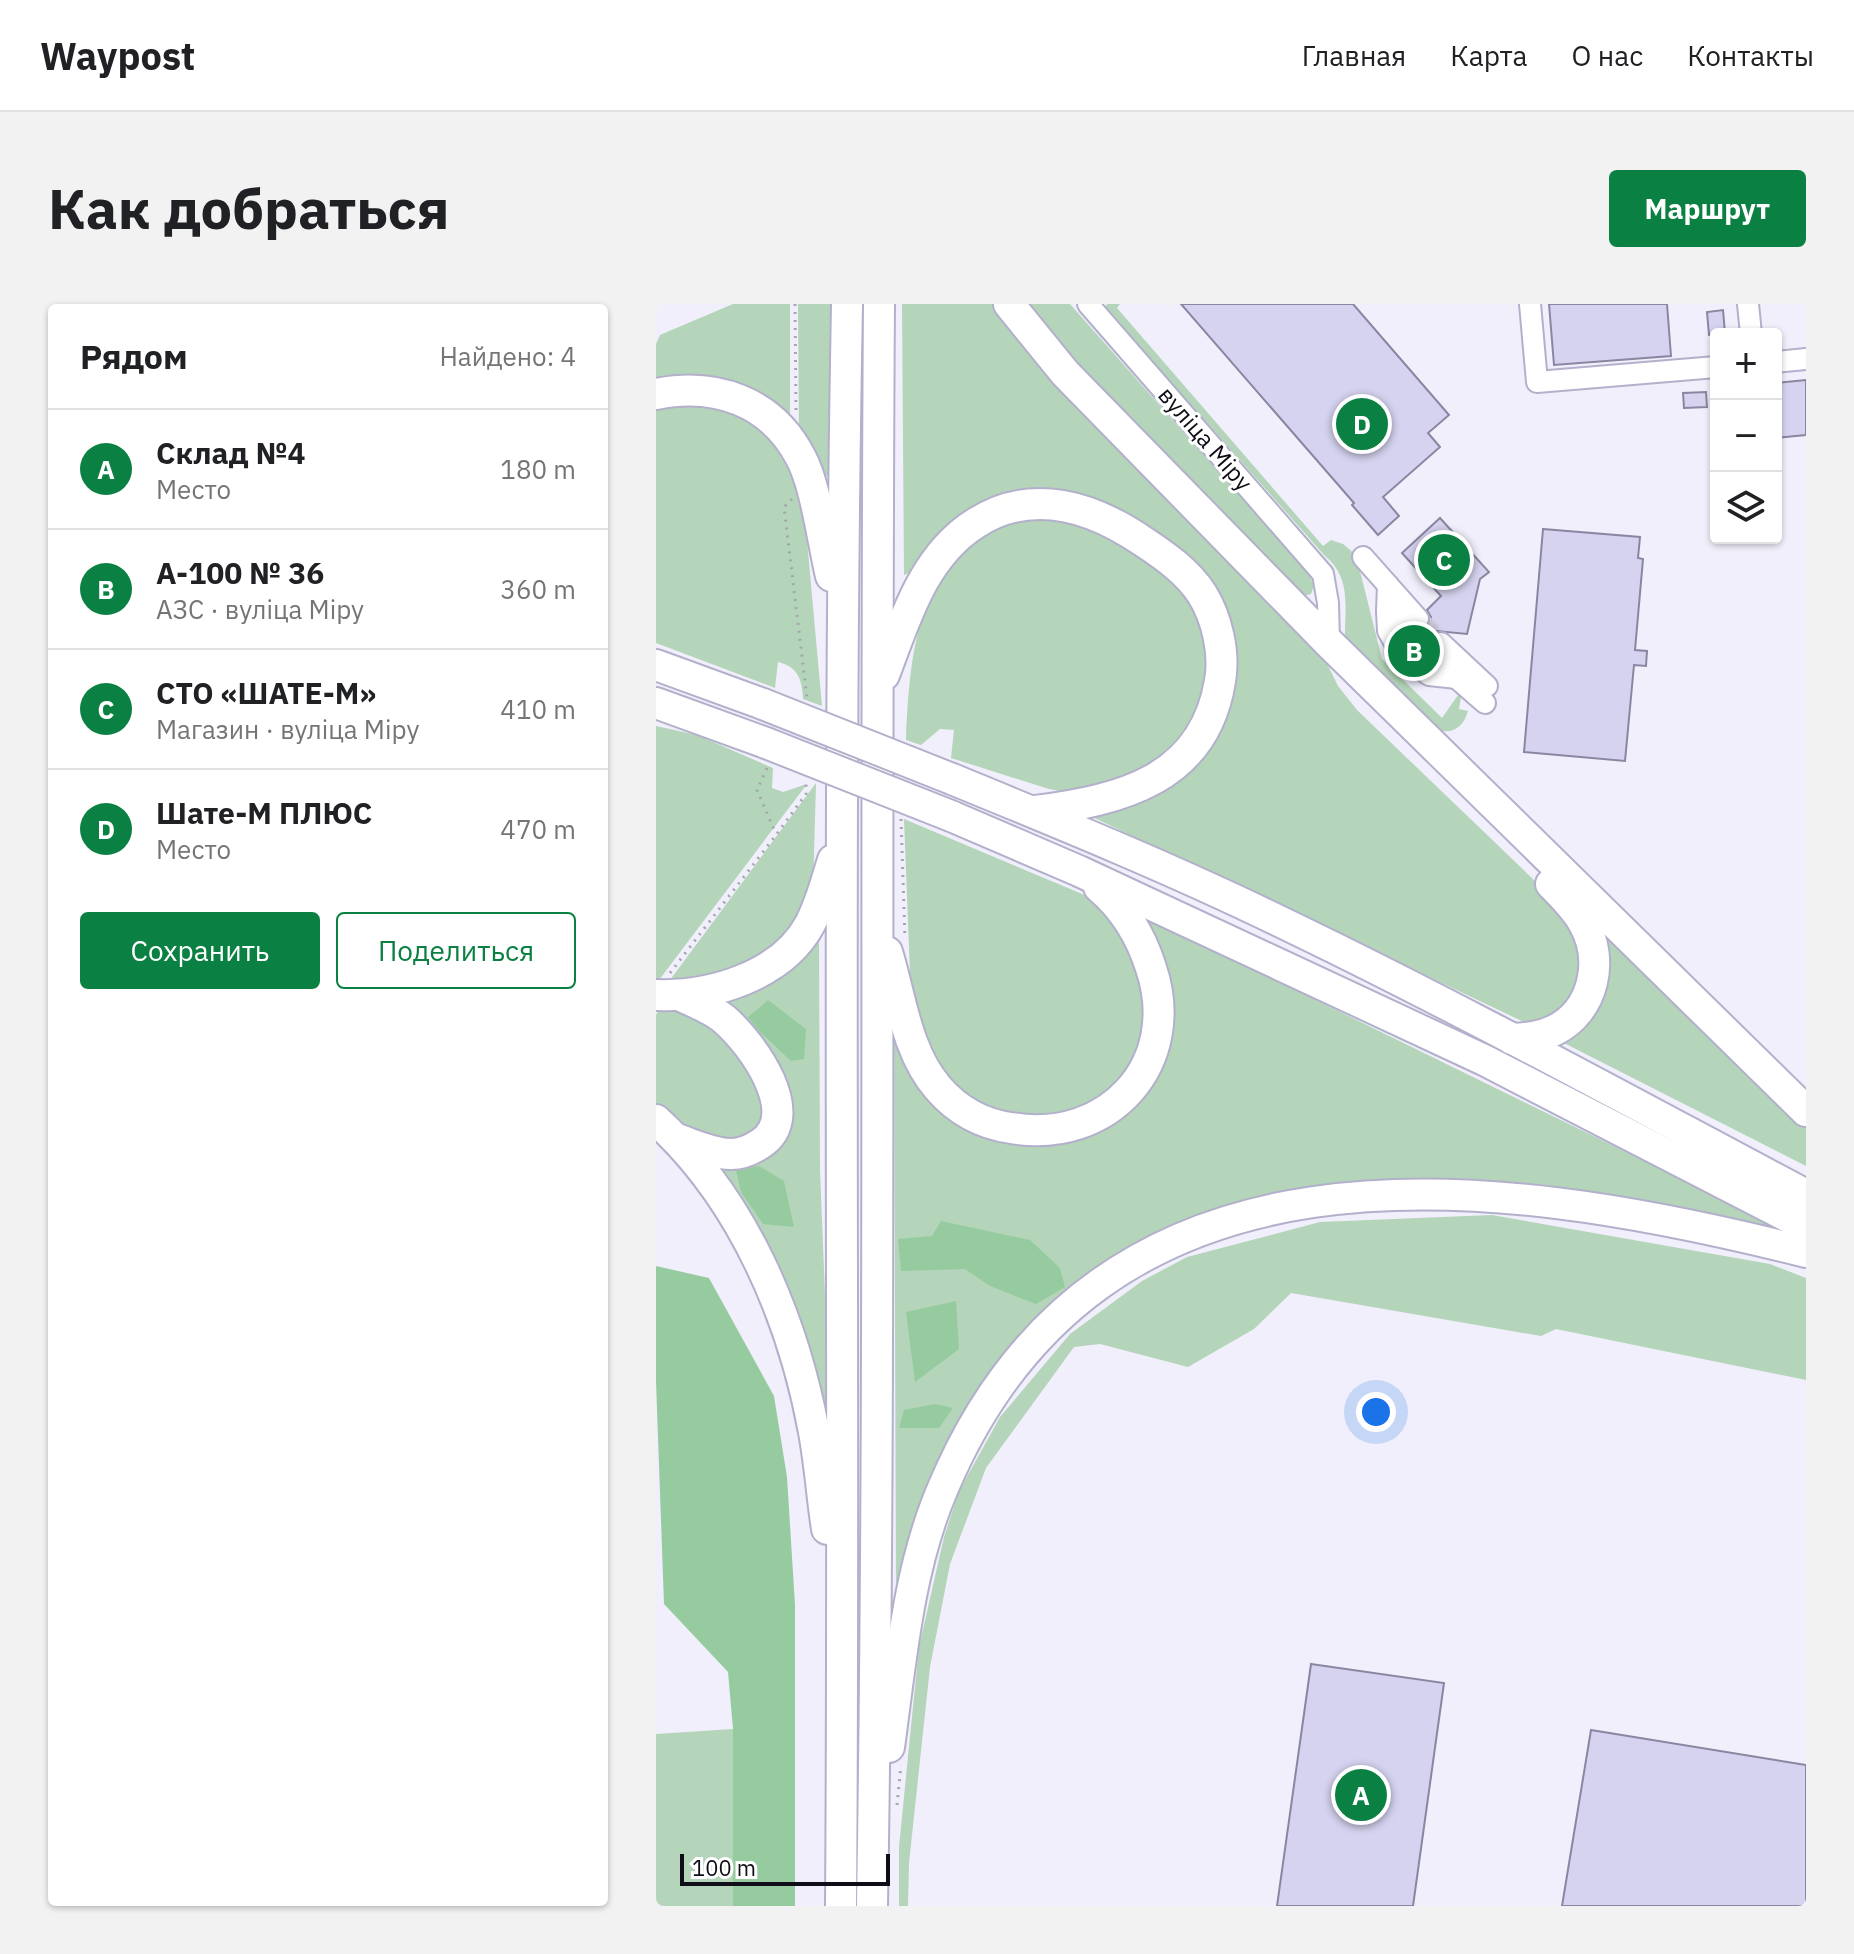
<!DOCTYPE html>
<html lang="ru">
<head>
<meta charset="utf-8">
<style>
  body { margin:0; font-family:"IBM Plex Sans",sans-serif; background:#f2f2f2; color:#202124 }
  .controls { position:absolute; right:24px; top:24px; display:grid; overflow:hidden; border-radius:8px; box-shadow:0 2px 6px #0004 }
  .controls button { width:72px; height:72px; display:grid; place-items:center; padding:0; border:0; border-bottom:2px solid #e0e0e0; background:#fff; color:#202124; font:40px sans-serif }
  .scale { position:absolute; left:24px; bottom:20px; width:210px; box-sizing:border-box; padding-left:8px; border:4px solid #0f0e18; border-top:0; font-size:22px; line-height:28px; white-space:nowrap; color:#0f0e18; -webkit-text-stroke:6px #fff; paint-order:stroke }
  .you { position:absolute; left:720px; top:1108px; width:28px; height:28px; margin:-20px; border:6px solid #fff; border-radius:50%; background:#1a73e8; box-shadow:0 0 0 12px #1a73e833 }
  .badge { display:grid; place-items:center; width:52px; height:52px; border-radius:50%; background:#0b8043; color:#fff; font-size:26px; font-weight:700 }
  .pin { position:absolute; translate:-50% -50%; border:4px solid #fff; box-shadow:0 2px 8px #0006 }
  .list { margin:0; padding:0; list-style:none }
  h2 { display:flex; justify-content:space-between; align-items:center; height:104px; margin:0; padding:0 32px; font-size:34px }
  h2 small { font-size:26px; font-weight:400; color:#757577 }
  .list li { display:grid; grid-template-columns:52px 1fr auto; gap:24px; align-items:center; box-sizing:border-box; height:120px; padding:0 32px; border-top:2px solid #e0e0e0 }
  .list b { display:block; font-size:30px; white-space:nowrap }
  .list p { margin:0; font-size:26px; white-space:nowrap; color:#757577 }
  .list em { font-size:26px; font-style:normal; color:#757577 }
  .actions { display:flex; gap:16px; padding:24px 32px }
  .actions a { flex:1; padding:18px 0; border:2px solid #0b8043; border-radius:8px; text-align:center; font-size:28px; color:#0b8043 }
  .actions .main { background:#0b8043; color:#fff }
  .icon { flex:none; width:44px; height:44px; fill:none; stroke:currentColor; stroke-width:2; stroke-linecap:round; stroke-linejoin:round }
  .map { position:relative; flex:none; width:1150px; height:1602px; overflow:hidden; border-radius:8px }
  header { display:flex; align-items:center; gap:48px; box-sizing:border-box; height:112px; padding:0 40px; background:#fff; border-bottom:2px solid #e0e0e0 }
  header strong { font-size:38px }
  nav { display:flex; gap:44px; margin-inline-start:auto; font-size:28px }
  .intro { display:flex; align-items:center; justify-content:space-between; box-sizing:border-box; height:192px; padding:0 48px }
  h1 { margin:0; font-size:56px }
  .button { padding:20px 36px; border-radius:8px; background:#0b8043; color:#fff; font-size:28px; font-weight:700 }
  main { display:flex; gap:48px; padding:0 48px }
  aside { flex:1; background:#fff; border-radius:8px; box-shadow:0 2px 6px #0004 }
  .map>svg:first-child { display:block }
  .green { fill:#b4d5b9 }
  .forest { fill:#96cba0 }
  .building { fill:#d6d3f0; stroke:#8a86a1; stroke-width:2 }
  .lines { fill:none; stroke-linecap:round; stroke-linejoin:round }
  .minor-tunnel { stroke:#cfcdd9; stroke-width:20; stroke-dasharray:20 10; stroke-linecap:butt }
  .minor-casing { stroke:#b3b0cc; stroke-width:24 }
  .highway-casing { stroke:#b3b0cc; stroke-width:34 }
  .path { stroke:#a5a4af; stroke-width:3; stroke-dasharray:2 6; stroke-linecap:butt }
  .minor { stroke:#fff; stroke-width:20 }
  .highway { stroke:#fff; stroke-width:30 }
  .highway-bridge-casing { stroke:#b3b0cc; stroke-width:34; stroke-linecap:butt }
  .highway-bridge { stroke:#fff; stroke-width:30 }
  .labels { text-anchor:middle; stroke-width:6; stroke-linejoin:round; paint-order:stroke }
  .street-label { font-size:24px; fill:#0f0e18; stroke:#fff }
</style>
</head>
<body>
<header>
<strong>Waypost</strong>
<nav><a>Главная</a><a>Карта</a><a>О нас</a><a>Контакты</a></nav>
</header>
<div class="intro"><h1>Как добраться</h1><a class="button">Маршрут</a></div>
<main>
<aside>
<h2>Рядом<small>Найдено: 4</small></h2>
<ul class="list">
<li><span class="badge">A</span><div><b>Склад №4</b><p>Место</p></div><em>180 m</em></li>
<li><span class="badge">B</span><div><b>А-100 № 36</b><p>АЗС · вуліца Міру</p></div><em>360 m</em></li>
<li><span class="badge">C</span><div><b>СТО «ШАТЕ-М»</b><p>Магазин · вуліца Міру</p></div><em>410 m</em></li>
<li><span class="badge">D</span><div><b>Шате-М ПЛЮС</b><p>Место</p></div><em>470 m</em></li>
</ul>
<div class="actions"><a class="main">Сохранить</a><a>Поделиться</a></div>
</aside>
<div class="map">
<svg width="1150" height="1602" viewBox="0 0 1150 1602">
  <rect width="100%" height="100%" fill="#f1effb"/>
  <!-- green -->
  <g class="green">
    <path d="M77 0H134V117L0 82V40L4 31Z"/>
    <path d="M142 0H176L175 170 159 176 143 131Z"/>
    <path d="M246 0H341L664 345 682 382 701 406 904 601 923 632 924 682 899 717 870 719 430 510 543 451 566 312 396 188 260 266 248 271Z"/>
    <path d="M368 0H414L653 270 658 282 655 290 644 293 388 26Z"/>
    <path d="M451 0H464L461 4 667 242 675 236 687 240 700 251 726 355 786 414 802 391 805 393 803 405 812 407C807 425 794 432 776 424L689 339C688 306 697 275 669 252L449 4Z"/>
    <path d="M44 96 95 113 117 140 135 170 148 203 166 402 147 395C146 375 142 363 122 358L119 384 0 339V99Z"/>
    <path d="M373 213C391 214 409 215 427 222 458 232 520 271 538 298 549 313 557 350 557 369 556 381 526 438 519 453L422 490 393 485 295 454 298 426 284 425 265 441 250 436C254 339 263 242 373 213Z"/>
    <path d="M0 422 41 431 117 464 116 484 127 488 151 480 0 680Z"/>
    <path d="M160 479 157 586 129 639 75 671 11 680Z"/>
    <path d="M248 515 431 592 463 621 494 698 492 735 456 795 379 819 310 796 287 771 268 738 254 670Z"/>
    <path d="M478 607 1144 933 806 882 738 878 668 883 547 914 492 937 460 954 378 1022 321 1095 287 1156 246 1280H240L238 736 243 728C253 750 261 777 274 796 302 836 372 849 416 833 433 827 478 786 495 773Z"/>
    <path d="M939 610 1150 823V862L906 738Z"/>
    <path d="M163 635 164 866 176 1164 160 1086 40 849 128 824 48 695 137 659Z"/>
    <path d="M3 706 27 707 69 727 113 798 102 832 63 841 24 820 0 799V711Z"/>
    <path d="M836 911 1114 960 1150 974V1076L900 1025 885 1032 635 989 598 1025 532 1063 444 1040 418 1043 330 1164 294 1260 274 1363 253 1559 252 1602H243V1543L263 1343 288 1233 303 1187 344 1113 414 1030 486 977 531 953 664 918Z"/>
    <path d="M77 1425V1602H0V1430Z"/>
  </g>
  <!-- forest -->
  <g class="forest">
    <path d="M112 696 150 725 148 755 135 757 103 727 92 713Z"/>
    <path d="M103 862 128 877 138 923 107 920 85 888 80 866Z"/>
    <path d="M285 917 374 936 404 964 409 983 380 1000 334 982 309 965 245 967 242 935 276 932Z"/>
    <path d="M0 962 53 974 118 1092 131 1173 139 1301V1602H77V1425L72 1368 8 1300 0 1077Z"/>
    <path d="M300 997 303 1045 259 1078 250 1008Z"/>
    <path d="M279 1100 297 1104 283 1124H243L248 1106Z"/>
  </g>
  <!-- building -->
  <g class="building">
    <path d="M525 0H697L793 111 772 129 784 143 727 193 743 212 722 231 696 201 698 199Z"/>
    <path d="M893 0H1011L1015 52 898 61Z"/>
    <path d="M1067 6 1069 29 1053 31 1051 8Z"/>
    <path d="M1150 76V131L1120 134V79Z"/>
    <path d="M1050 88 1051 103 1028 104 1027 89Z"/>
    <path d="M784 214 833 268 824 275 811 330 780 327 772 337 764 341 760 349 751 354 748 362 738 352 746 350 752 340 759 336 763 328 771 324 775 313 771 306 785 292 746 249Z"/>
    <path d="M887 225 984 233 982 254 987 255 979 346 991 347 990 362 978 361 969 457 868 448Z"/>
    <path d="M655 1360 788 1379 757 1602H621Z"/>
    <path d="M935 1426 1150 1461V1602H906Z"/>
  </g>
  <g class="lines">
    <!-- minor-tunnel -->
    <g class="minor-tunnel">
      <path d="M762 315 785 339"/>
      <path d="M750 327 773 350"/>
      <path d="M739 339 761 362"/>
    </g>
    <defs>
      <g id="minor">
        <path d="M432 0 667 270 672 299 673 339"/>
        <path d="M874 0 881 78 1060 63"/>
        <path d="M1092 0 1095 30"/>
        <path d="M1120 58 1150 55"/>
        <path d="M707 253 762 315"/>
        <path d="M732 281 731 307 750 327"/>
        <path d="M731 307 732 327 739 339"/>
        <path d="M785 339 831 382"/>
        <path d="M773 350 829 399"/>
        <path d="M761 362 773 371 801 374"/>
      </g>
      <g id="highway">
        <path d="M353 0 409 69 673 339 1150 807"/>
        <path d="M0 90C59 78 116 97 145 154 160 182 167 239 175 272"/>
        <path d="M0 361 107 400"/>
        <path d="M228 371C249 316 267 252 320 219 376 183 437 203 488 238 509 252 532 268 546 290 561 314 569 349 564 377 548 476 465 496 379 507"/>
        <path d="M0 399 110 439"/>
        <path d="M296 475C406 520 516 565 623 617 802 703 975 798 1150 891"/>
        <path d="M295 512 423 567 828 756 1150 922"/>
        <path d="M231 648C245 693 250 747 282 784 301 806 326 820 355 824 453 841 527 759 495 664 485 632 469 605 443 583"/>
        <path d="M0 691C55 693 126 672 154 620 165 599 170 578 177 556"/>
        <path d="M856 735C871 734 885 733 899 726 938 706 949 656 927 618 919 604 907 592 895 580"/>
        <path d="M0 816C87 895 137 1014 158 1128 164 1160 166 1193 171 1225"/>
        <path d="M21 835C38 841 57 850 75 850 85 850 95 846 104 840 149 812 96 739 68 715 56 705 40 699 25 692"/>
        <path d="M233 1443C245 1357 252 1265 287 1184 442 816 832 868 1150 948"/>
        <path d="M185 1602C189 1068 181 534 191 0"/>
        <path d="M216 1602C225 1068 219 534 223 0"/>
      </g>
    </defs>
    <!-- minor casing -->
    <use href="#minor" class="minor-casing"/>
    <!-- highway casing -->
    <use href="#highway" class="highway-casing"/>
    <!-- path -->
    <g class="path">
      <path d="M139 0 140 108"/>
      <path d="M136 195 128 203 151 394"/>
      <path d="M111 464 101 486 120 530"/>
      <path d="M245 515 249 635"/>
      <path d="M14 669 120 531 150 490V478"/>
      <path d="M241 1501 245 1461"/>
    </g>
    <!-- minor -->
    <use href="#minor" class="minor"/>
    <!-- highway -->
    <use href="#highway" class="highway"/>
    <defs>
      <g id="highway-bridge">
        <path d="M107 400 296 475"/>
        <path d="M110 439 295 512"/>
      </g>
    </defs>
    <!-- highway-bridge casing -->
    <use href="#highway-bridge" class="highway-bridge-casing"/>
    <!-- highway-bridge -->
    <use href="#highway-bridge" class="highway-bridge"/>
  </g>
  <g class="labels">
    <!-- street labels -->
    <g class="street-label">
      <text transform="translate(549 135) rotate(49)" y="8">вуліца Міру</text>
    </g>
  </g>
</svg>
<div class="controls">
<button>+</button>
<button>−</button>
<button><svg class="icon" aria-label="layers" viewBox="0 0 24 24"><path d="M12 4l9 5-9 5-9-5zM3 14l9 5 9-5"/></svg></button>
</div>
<div class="scale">100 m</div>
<div class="you"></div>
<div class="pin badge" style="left:705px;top:1491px">A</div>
<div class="pin badge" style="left:758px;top:347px">B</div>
<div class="pin badge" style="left:788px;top:256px">C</div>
<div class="pin badge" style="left:706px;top:120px">D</div>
</div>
</main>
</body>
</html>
